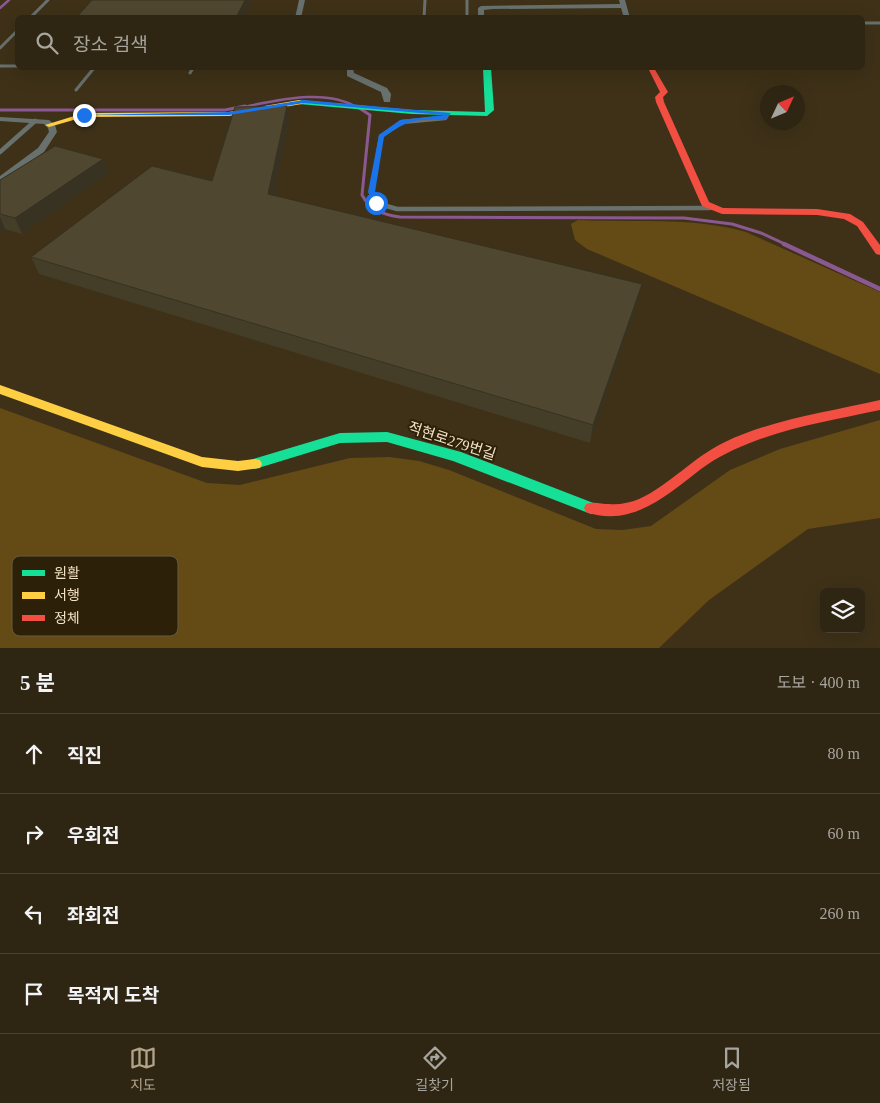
<!DOCTYPE html>
<html lang="ko">
<head>
<meta charset="utf-8">
<style>
  body { margin:0; font-family:"Times New Roman","Noto Sans KR",serif; background:#3a3120; color:#f1f3f6 }
  .controls { position:absolute; right:15px; bottom:15px; display:grid; overflow:hidden; border-radius:8px; box-shadow:0 5px 20px #0002 }
  .controls button { width:45px; height:45px; display:grid; place-items:center; padding:0; border:0; border-bottom:1px solid #494232; background:#2e2512; color:#f1f3f6; font:25px sans-serif }
  .compass { position:absolute; left:760px; top:85px; width:45px; height:45px; border-radius:50%; background:#2e2512; box-shadow:0 5px 20px #0002; rotate:46deg }
  .stop { position:absolute; width:15px; height:15px; margin:-11px; border:4px solid #1a73e8; border-radius:50%; background:#fff }
  .stop.end { background:#1a73e8; border-color:#fff; box-shadow:0 1px 5px #0008 }
  .list { margin:0; padding:0; list-style:none }
  h2 { display:flex; justify-content:space-between; align-items:center; height:65px; margin:0; padding:0 20px; font-size:21px }
  h2 small { font-size:16px; font-weight:400; color:#a7a59f }
  .list li { display:grid; grid-template-columns:32px 1fr auto; gap:15px; align-items:center; box-sizing:border-box; height:80px; padding:0 20px; border-top:1px solid #494232 }
  .list b { display:block; font-size:19px; white-space:nowrap }
  .list em { font-size:16px; font-style:normal; color:#a7a59f }
  .icon { flex:none; width:28px; height:28px; fill:none; stroke:currentColor; stroke-width:2; stroke-linecap:round; stroke-linejoin:round }
  .map { position:relative; flex:none; width:880px; height:648px; overflow:hidden }
  .search { position:absolute; background:#2e2512; box-shadow:0 5px 20px #0002; left:15px; right:15px; top:15px; height:55px; display:flex; align-items:center; gap:12px; box-sizing:border-box; padding:0 18px; border-radius:8px; color:#a7a59f; font-size:19px }
  .sheet { height:385px; background:#2e2512 }
  nav { display:flex; justify-content:space-around; align-items:center; box-sizing:border-box; height:70px; border-top:1px solid #494232; background:#2e2512; font-size:14px; color:#a7a59f }
  nav a { display:grid; justify-items:center; gap:2px }
  nav .on { color:#b3a488 }
  .map>svg:first-child { display:block }
  .green { fill:#644a15 }
  .lines { fill:none; stroke-linecap:round; stroke-linejoin:round }
  .stream-far2 { stroke:#8a5991; stroke-width:2.5 }
  .stream-far1 { stroke:#8a5991; stroke-width:3 }
  .stream { stroke:#8a5991; stroke-width:4.5 }
  .lane-far1 { stroke:#68716e; stroke-width:3 }
  .lane { stroke:#68716e; stroke-width:4.5 }
  .street { fill:#68716e; fill-rule:evenodd }
  .fast { fill:#16e098; fill-rule:evenodd }
  .slow { fill:#ffcf43; fill-rule:evenodd }
  .jam { fill:#f24e42; fill-rule:evenodd }
  .wall { fill:#443d28 }
  .shaded-wall { fill:#373221 }
  .building { fill:#4f472f; stroke:#373221 }
  .route { fill:#1a73e8 }
  .labels { text-anchor:middle; stroke-width:4; stroke-linejoin:round; paint-order:stroke }
  .street-label { font-size:15px; fill:#f2e2c5; stroke:#2c2008 }
  .key { fill:#2c2008; stroke:#675a41; stroke-width:1 }
  .key-label { font-size:14px; fill:#f2e2c5 }
</style>
</head>
<body>
<div class="map">
<svg width="880" height="648" viewBox="0 0 880 648">
  <rect width="100%" height="100%" fill="#3e3118"/>
  <!-- green -->
  <g class="green">
    <path d="M578 220C634 223 692 216 746 232L880 292V374L587 249 575 240 571 224Z"/>
    <path d="M0 408 207 483 240 485 350 458 389 457 419 461 449 470 596 529 622 530 651 526 730 470 780 449 880 420V518L808 529 709 600 659 648H0Z"/>
  </g>
  <g class="lines">
    <!-- stream-far2 -->
    <g class="stream-far2">
      <path d="M0 8 9 0"/>
      <path d="M238 108C275 101 325 87 358 108"/>
    </g>
    <!-- stream-far1 -->
    <g class="stream-far1">
      <path d="M356 106 370 115 362 195C370 210 384 215 400 217L684 218 732 224 761 233 787 245"/>
      <path d="M0 110H225L245 106"/>
    </g>
    <!-- stream -->
    <path class="stream" d="M784 244 880 289"/>
    <!-- lane-far1 -->
    <g class="lane-far1">
      <path d="M467 0V18"/>
      <path d="M30 18 48 0"/>
      <path d="M424 18 425 0"/>
      <path d="M862 23H880"/>
      <path d="M0 48 18 30"/>
      <path d="M0 66H18"/>
      <path d="M190 73 193 68"/>
      <path d="M76 90 94 68"/>
    </g>
    <!-- lane -->
    <g class="lane">
      <path d="M448 113 445 118 402 122 381 136 372 192 376 203 397 209 710 208"/>
      <path d="M0 152 35 121"/>
    </g>
    <!-- street -->
    <g class="street">
      <path d="M299 0H305L301 18H295Z"/>
      <path d="M619 0H625L630 18H624L621 8 493 9 484 10V18H478V8L481 6 620 4Z"/>
      <path d="M347 68H353L354 73 387 88 391 94 390 102H384L381 92 347 76Z"/>
      <path d="M0 117 49 120 55 125 57 132 44 152 0 183V176L38 148 49 132 48 128 44 124 0 121Z"/>
    </g>
    <!-- fast -->
    <g class="fast">
      <path d="M483 68H491L494 110 487 116 412 114 299 104 295 102 299 100 412 110 485 112Z"/>
      <path d="M387 432 461 452 596 504 598 508 596 512 591 514 453 461 387 442 340 443 255 469 250 468 248 464 250 460 340 433Z"/>
    </g>
    <!-- slow -->
    <g class="slow">
      <path d="M299 100 303 102 302 104 229 116 84 117 49 127 45 125 84 113 229 112Z"/>
      <path d="M0 385 202 457 238 461 255 459 260 460 262 464 260 468 238 471 202 467 0 394Z"/>
    </g>
    <!-- jam -->
    <g class="jam">
      <path d="M648 68H654L668 92 663 97 664 102 709 202 723 208 817 209 850 214 863 222 880 245V255L876 254 857 226 844 219 817 215 722 214 702 206 656 102 655 97 660 92Z"/>
      <path d="M880 400V410C838 419 795 426 755 441 736 448 717 457 701 469 667 495 632 528 586 512L584 508 586 504C594 501 601 504 609 504 618 505 630 503 639 499 670 485 693 457 725 442 773 419 828 412 880 400Z"/>
    </g>
  </g>
  <!-- wall -->
  <g class="wall">
    <path d="M289 121 274 196 638 301 590 443 39 274 31 257 212 181Z"/>
    <path d="M103 159 108 173 22 234 5 229 0 232V180Z"/>
  </g>
  <!-- shaded-wall -->
  <g class="shaded-wall">
    <path d="M245 0H252L243 18H236Z"/>
    <path d="M287 106 289 121 271 210 268 194Z"/>
    <path d="M103 159 108 173 22 234 15 218Z"/>
    <path d="M0 217 5 229 0 232Z"/>
    <path d="M642 284 638 301 590 443 593 425Z"/>
  </g>
  <!-- building -->
  <g class="building">
    <path d="M92 0H245L236 18H76Z"/>
    <path d="M287 106 268 194 642 284 593 425 31 257 152 166 212 181 235 107Z"/>
    <path d="M55 146 103 159 15 218 0 214V180Z"/>
  </g>
  <!-- route -->
  <path class="route" d="M304 100 451 113 445 120C415 119 409 119 384 137L375 192 379 203 376 205 373 203 368 192 379 135 400 120 444 115 304 103 229 115H81L229 112Z"/>
  <g class="labels">
    <!-- street labels -->
    <g class="street-label">
      <text transform="translate(452 441) rotate(18)" y="5">적현로279번길</text>
    </g>
  </g>
  <!-- legend -->
  <rect x="12" y="556" width="166" height="80" rx="8" class="key"/>
  <rect x="22" y="570" width="23" height="6" fill="#16e098"/>
  <rect x="22" y="592" width="23" height="7" fill="#ffcf43"/>
  <rect x="22" y="615" width="23" height="6" fill="#f24e42"/>
  <g class="key-label">
    <text x="54" y="578">원활</text>
    <text x="54" y="600">서행</text>
    <text x="54" y="623">정체</text>
  </g>
</svg>
<div class="controls">
<button><svg class="icon" aria-label="layers" viewBox="0 0 24 24"><path d="M12 4l9 5-9 5-9-5zM3 14l9 5 9-5"/></svg></button>
</div>
<svg class="compass" viewBox="-18 -18 36 36"><path d="M0-13l5 13h-10z" fill="#e53935"/><path d="M0 13l5-13h-10z" fill="#a7a59f"/></svg>
<div class="stop" style="left:376px;top:203px"></div>
<div class="stop end" style="left:84px;top:115px"></div>
<div class="search"><svg class="icon" aria-label="search" viewBox="0 0 24 24"><circle cx="10" cy="10" r="6"/><path d="M15 15l6 6"/></svg>장소 검색</div>
</div>
<section class="sheet">
<h2>5 분<small>도보 · 400 m</small></h2>
<ul class="list">
<li><svg class="icon" aria-label="ahead" viewBox="0 0 24 24"><path d="M12 20V5M6 11l6-6 6 6"/></svg><div><b>직진</b></div><em>80 m</em></li>
<li><svg class="icon" aria-label="right" viewBox="0 0 24 24"><path d="M7 20v-9h11M14 6l5 5-5 5"/></svg><div><b>우회전</b></div><em>60 m</em></li>
<li><svg class="icon" aria-label="left" viewBox="0 0 24 24"><path d="M17 20v-9H6M10 6l-5 5 5 5"/></svg><div><b>좌회전</b></div><em>260 m</em></li>
<li><svg class="icon" aria-label="arrive" viewBox="0 0 24 24"><path d="M6 21V4h12l-3 4 3 4H6"/></svg><div><b>목적지 도착</b></div></li>
</ul>
</section>
<nav>
<a class="on"><svg class="icon" aria-label="map" viewBox="0 0 24 24"><path d="M3 6l6-2 6 2 6-2v14l-6 2-6-2-6 2zM9 4v14M15 6v14"/></svg>지도</a>
<a><svg class="icon" aria-label="directions" viewBox="0 0 24 24"><path d="M12 3l9 9-9 9-9-9zM9 14v-3h6M13 9l2 2-2 2"/></svg>길찾기</a>
<a><svg class="icon" aria-label="saved" viewBox="0 0 24 24"><path d="M7 4h10v16l-5-4-5 4z"/></svg>저장됨</a>
</nav>
</body>
</html>
